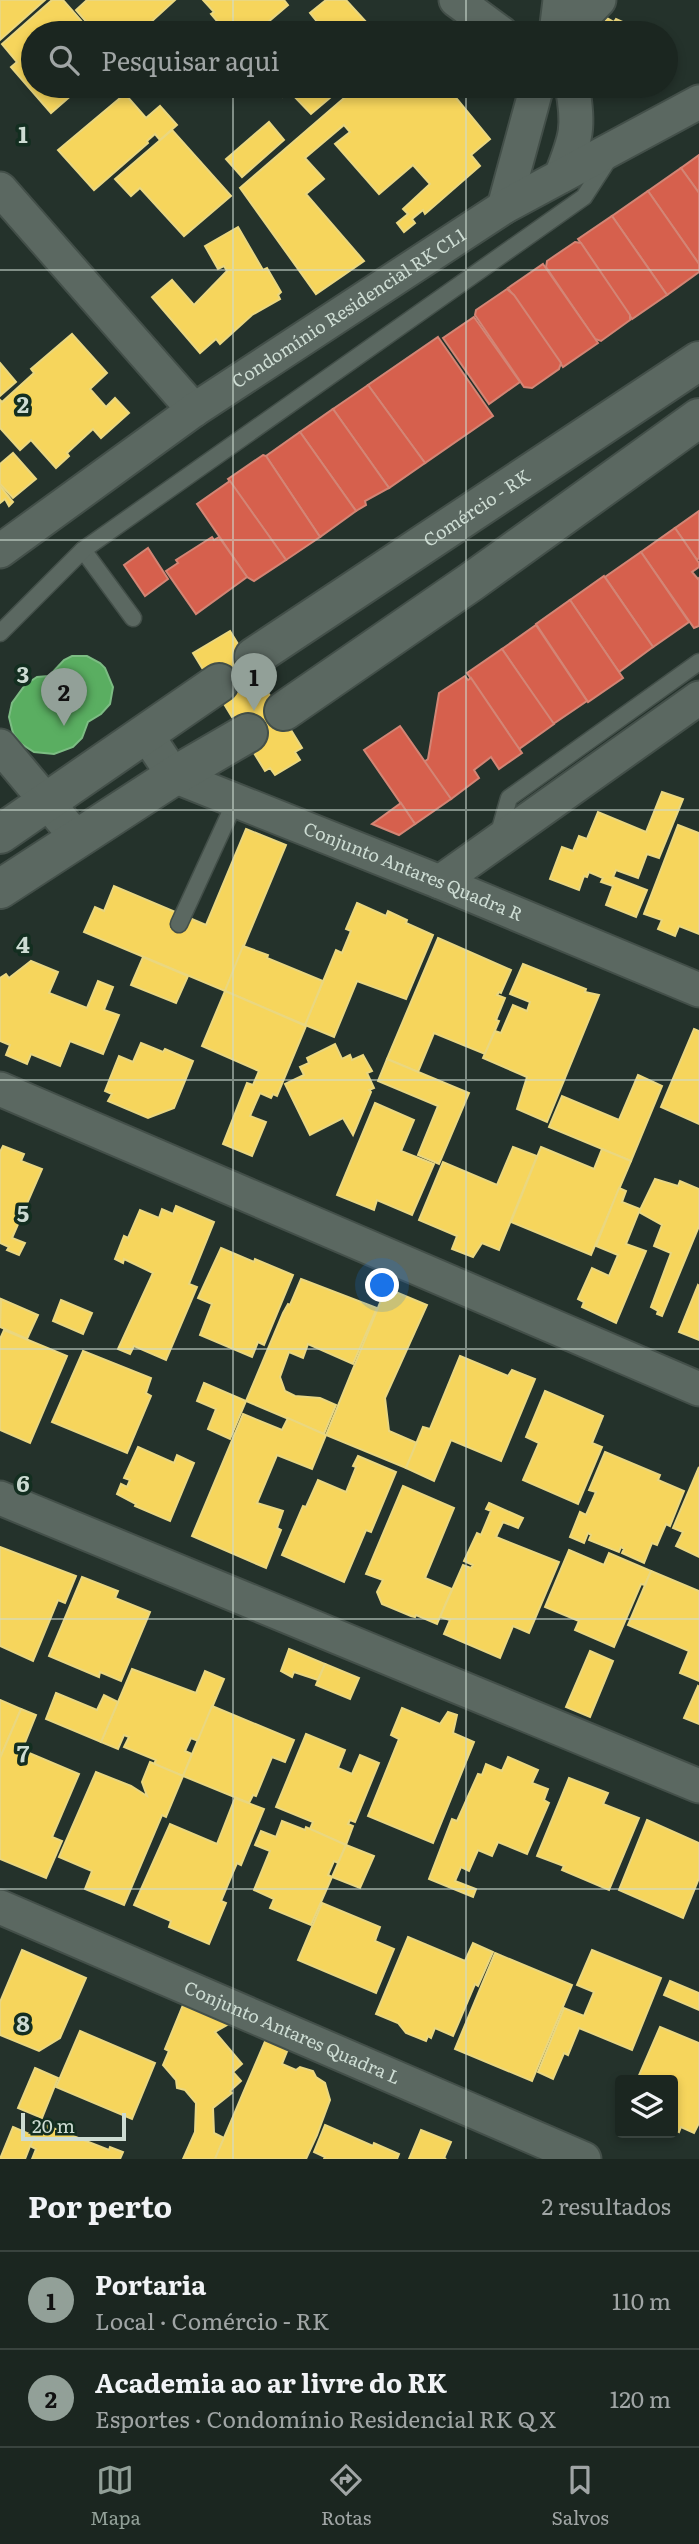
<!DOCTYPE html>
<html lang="pt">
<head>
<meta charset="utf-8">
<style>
  body { margin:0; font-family:Literata,serif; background:#242e29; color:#f1f3f6 }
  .controls { position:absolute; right:21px; bottom:21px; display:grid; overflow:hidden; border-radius:7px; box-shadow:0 4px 10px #0003 }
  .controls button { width:63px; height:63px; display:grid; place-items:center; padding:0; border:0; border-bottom:2px solid #39433e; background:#1b2620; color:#f1f3f6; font:35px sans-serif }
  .scale { position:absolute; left:21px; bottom:18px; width:105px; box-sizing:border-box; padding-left:7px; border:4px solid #cddcd3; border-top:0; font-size:19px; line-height:24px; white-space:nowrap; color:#cddcd3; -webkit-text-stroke:5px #132e20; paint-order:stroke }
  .you { position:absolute; left:383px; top:1286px; width:24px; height:24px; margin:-18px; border:5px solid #fff; border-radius:50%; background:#1a73e8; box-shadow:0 0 0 10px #1a73e833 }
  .badge { display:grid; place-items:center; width:46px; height:46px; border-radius:50%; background:#92a098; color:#111; font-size:23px; font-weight:700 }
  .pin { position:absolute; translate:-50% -58px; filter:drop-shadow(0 2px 4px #0008) }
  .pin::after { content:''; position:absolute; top:37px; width:24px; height:21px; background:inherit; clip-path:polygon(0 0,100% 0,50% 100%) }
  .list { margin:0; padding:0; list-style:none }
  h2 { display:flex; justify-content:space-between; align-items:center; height:91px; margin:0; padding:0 28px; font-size:30px }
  h2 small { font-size:23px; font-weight:400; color:#a0a5a5 }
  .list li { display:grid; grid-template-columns:46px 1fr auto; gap:21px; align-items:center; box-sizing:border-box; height:98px; padding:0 28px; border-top:2px solid #39433e }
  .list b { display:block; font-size:26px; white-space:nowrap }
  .list p { margin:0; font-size:23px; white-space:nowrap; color:#a0a5a5 }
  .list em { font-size:23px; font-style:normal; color:#a0a5a5 }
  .icon { flex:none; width:38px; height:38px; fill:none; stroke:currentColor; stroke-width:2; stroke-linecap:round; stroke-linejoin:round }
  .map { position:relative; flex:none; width:699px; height:2159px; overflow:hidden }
  .search { position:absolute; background:#1b2620; box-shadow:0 4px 10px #0003; left:21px; right:21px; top:21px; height:77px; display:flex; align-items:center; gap:18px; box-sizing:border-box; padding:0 24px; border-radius:38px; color:#a0a5a5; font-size:26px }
  .sheet { height:287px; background:#1b2620 }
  nav { display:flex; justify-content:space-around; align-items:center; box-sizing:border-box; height:98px; border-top:2px solid #39433e; background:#1b2620; font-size:19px; color:#a0a5a5 }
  nav a { display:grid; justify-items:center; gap:4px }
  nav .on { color:#92a098 }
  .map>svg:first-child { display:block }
  .homes { fill:#f6d55c; stroke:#ead780; stroke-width:2 }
  .shops { fill:#d6604d; stroke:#d38575; stroke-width:2 }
  .public { fill:#5aae61; stroke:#7cbc83; stroke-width:2 }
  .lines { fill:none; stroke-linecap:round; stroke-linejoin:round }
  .service-casing { stroke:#434f49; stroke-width:19 }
  .minor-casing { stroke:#434f49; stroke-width:37 }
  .tertiary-casing { stroke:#434f49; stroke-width:42 }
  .service { stroke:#5b6861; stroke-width:16 }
  .minor { stroke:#5b6861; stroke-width:33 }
  .tertiary { stroke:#5b6861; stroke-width:38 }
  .grid { fill:none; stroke:#cddcd3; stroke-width:2; stroke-opacity:0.55 }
  .labels { text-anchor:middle; stroke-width:7; stroke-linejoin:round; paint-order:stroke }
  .street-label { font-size:18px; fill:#cddcd3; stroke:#132e20 }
  .grid-label { font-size:23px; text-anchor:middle; font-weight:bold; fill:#cddcd3; stroke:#132e20; stroke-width:7; stroke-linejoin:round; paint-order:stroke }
</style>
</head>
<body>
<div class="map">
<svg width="699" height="2159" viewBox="0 0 699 2159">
  <rect width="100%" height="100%" fill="#24322b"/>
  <!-- homes -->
  <g class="homes">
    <path d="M0 0H45L0 40Z"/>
    <path d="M52 0H63L92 33H33V86H82L51 113 11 67 17 62 2 44Z"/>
    <path d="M87 0H175L139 33H116L109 26 102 33H96L76 10Z"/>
    <path d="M203 0H284L288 5 267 23 275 33H227L211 14 214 12Z"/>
    <path d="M326 0H346L367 23 358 31 366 33H318L323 29 310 13Z"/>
    <path d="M607 18 614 22 616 19 645 32 604 33 605 30 601 29Z"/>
    <path d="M274 86H344L311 114 290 92 283 97Z"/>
    <path d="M358 86H458L452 93 490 139 471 155 480 166 425 214 423 210 412 219 415 223 404 232 397 223 408 214 403 209 430 184 413 165 379 194 335 144 350 132 344 125 305 158 324 179 306 194 364 261 316 294 240 188Z"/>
    <path d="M125 94 146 118 160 106 177 125 160 140 155 134 147 141 148 143 94 190 58 150Z"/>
    <path d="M269 122 284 140 242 177 226 159Z"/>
    <path d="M172 130 231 196 184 236 140 188 131 196 115 179Z"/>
    <path d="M238 227 263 270 267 268 281 292 278 295 280 299 252 315 220 344 216 339 200 353 152 297 172 280 194 305 227 271 224 266 218 269 205 246Z"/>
    <path d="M72 334 107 373 90 389 106 407 115 398 129 413 101 438 93 429 67 453 69 456 56 468 31 440 20 450 0 428V400L2 402 34 373 31 369Z"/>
    <path d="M0 363 16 382 0 396Z"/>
    <path d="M13 453 36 479 13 498 0 484V464Z"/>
    <path d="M0 486 13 502 9 506 5 499 0 503Z"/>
    <path d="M230 631 302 748 295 752 300 760 275 775 270 768 265 771 193 653Z"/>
    <path d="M662 792 683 799 659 858 647 854 638 878 616 870 613 877 647 890 636 917 606 905 613 886 601 882 603 878 589 872 587 877 584 876 579 890 550 879 562 847 573 851 579 836 587 839 598 812 646 832Z"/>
    <path d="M678 825 699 833V934L679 926 675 936 658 929 662 920 644 914Z"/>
    <path d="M246 829 286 845 225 991 84 932 95 907 104 911 114 886 206 925Z"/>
    <path d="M357 903 386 916 388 911 407 920 406 923 433 935 406 999 357 981 334 1037 305 1025 336 950 342 953 351 931 346 929Z"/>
    <path d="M438 938 511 970 501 993 499 992 497 995 505 998 496 1020 499 1021 485 1054 434 1033 418 1072 387 1059Z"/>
    <path d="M243 946 268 955 267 958 323 981 305 1025 225 991Z"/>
    <path d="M143 957 188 976 176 1003 131 985Z"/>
    <path d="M31 961 58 972 49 993 87 1008 98 981 113 987 104 1010 119 1015 103 1054 70 1041 60 1066 31 1054 27 1064 6 1055 10 1045 0 1041V978L6 974 9 978Z"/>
    <path d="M523 964 586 989 585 992 599 995 547 1122 517 1109 527 1077 483 1058 495 1031 501 1033 513 1005 527 1011 530 1002 510 994Z"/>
    <path d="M225 991 306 1026 277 1096 273 1094 271 1098 260 1093 250 1116 266 1122 252 1156 223 1144 247 1083 253 1085 259 1071 202 1046Z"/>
    <path d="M694 1029 699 1031V1124L661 1107Z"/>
    <path d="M141 1043 163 1052 165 1049 193 1061 174 1108 148 1118 108 1101 112 1094 105 1091 119 1056 133 1062Z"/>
    <path d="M335 1044 342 1059 350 1055 352 1060 363 1055 372 1071 367 1073 374 1088 369 1090 371 1092 353 1135 343 1118 310 1135 285 1084 304 1075 300 1067 309 1063 307 1058Z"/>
    <path d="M387 1059 469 1093 439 1164 418 1155 438 1106 378 1081Z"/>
    <path d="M638 1075 662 1086 631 1161 549 1127 562 1096 619 1120Z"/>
    <path d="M375 1103 414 1120 401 1151 434 1164 412 1215 377 1200 374 1210 337 1195Z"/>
    <path d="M3 1146 24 1154 21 1161 42 1169 12 1238 25 1243 19 1255 7 1250 9 1247 0 1243V1152Z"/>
    <path d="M513 1147 537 1156 499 1250 482 1243 473 1257 452 1249 457 1236 419 1220 443 1162 497 1185Z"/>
    <path d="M541 1147 594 1169 602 1149 631 1161 591 1255 511 1222Z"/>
    <path d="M655 1179 678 1186 680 1181 699 1189V1226L662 1316 657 1314 658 1311 651 1307 671 1253 654 1246 662 1225 639 1212Z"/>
    <path d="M619 1188 626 1191 622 1202 640 1209 626 1244 646 1251 616 1323 582 1307 584 1302 578 1299 592 1268 609 1276 618 1255 596 1246Z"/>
    <path d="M176 1206 214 1222 189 1284 197 1287 166 1360 134 1346 130 1354 118 1349 153 1273 124 1259 123 1263 115 1259 124 1236 128 1238 140 1210 159 1218 162 1209 173 1214Z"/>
    <path d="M221 1248 254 1262 255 1259 293 1275 264 1345 258 1342 252 1357 200 1335 212 1304 198 1298Z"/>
    <path d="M301 1279 377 1308 353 1364 308 1344 303 1358 289 1352 280 1377 285 1391 295 1396 320 1398 336 1405 324 1434 246 1401 283 1313 288 1304 290 1305Z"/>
    <path d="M698 1285 699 1286V1340L679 1332Z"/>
    <path d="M386 1288 427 1305 385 1398 389 1431 417 1443 406 1468 326 1435Z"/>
    <path d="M1 1299 38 1315 27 1339 0 1327Z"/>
    <path d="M61 1300 92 1313 83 1334 53 1321Z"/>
    <path d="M4 1330 67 1356 30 1443 0 1430V1339Z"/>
    <path d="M83 1351 151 1378 146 1393 151 1396 127 1453 52 1422Z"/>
    <path d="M460 1356 508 1376 512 1370 535 1379 501 1461 451 1440 434 1481 406 1468 423 1427 430 1429Z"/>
    <path d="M204 1383 246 1401 230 1439 208 1429 216 1409 197 1401Z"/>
    <path d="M545 1391 603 1416 592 1443 602 1447 578 1504 523 1480 539 1443 526 1437Z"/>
    <path d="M243 1414 282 1430 288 1418 326 1435 312 1469 277 1455 257 1503 283 1511 277 1528 281 1530 266 1568 192 1536Z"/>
    <path d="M138 1447 174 1463 177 1455 194 1463 170 1521 135 1506 136 1504 117 1494 121 1484 127 1487 130 1480 124 1478Z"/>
    <path d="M605 1452 660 1475 658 1480 684 1491 670 1526 666 1524 657 1545 652 1543 644 1563 622 1553 624 1549 621 1547 619 1552 589 1540 591 1535 588 1533 584 1543 570 1537 580 1512 586 1515 596 1492 589 1490Z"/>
    <path d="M358 1456 396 1472 371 1532 366 1530 344 1582 282 1555 303 1506 306 1507 318 1480 346 1492 356 1467 353 1466Z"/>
    <path d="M699 1467V1557L676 1546 683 1532 673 1528Z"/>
    <path d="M403 1486 454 1508 425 1578 452 1589 437 1624 416 1615 415 1617 411 1616 382 1604 377 1592 383 1580 366 1574Z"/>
    <path d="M489 1503 523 1518 518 1528 503 1522 496 1537 559 1562 529 1633 513 1626 500 1658 444 1634 450 1620 440 1617 463 1565 471 1568 473 1565 464 1561 477 1533 481 1535 491 1511 486 1509Z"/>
    <path d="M0 1547 76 1576 65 1603 58 1600 33 1661 0 1646Z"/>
    <path d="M569 1550 604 1565 609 1553 651 1571 645 1585 641 1584 614 1647 575 1630 579 1621 545 1607Z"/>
    <path d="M651 1571 699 1591V1681L680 1673 689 1651 628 1625Z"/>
    <path d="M82 1577 118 1591 115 1598 150 1612 121 1681 100 1672 99 1677 49 1656Z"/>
    <path d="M289 1649 325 1664 318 1680 294 1672 292 1677 281 1671Z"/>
    <path d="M590 1651 613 1661 590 1717 566 1707Z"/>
    <path d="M325 1664 359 1678 350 1699 316 1685Z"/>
    <path d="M132 1669 196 1693 205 1671 224 1679 198 1741 191 1738 185 1751 192 1754 183 1776 154 1764 156 1760 124 1747 129 1737 124 1735 118 1749 101 1742Z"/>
    <path d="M698 1686 699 1687V1724L684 1718Z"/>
    <path d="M56 1693 97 1710 104 1695 118 1702 101 1742 46 1719Z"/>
    <path d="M0 1700 21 1709 0 1758Z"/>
    <path d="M212 1706 294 1740 285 1762 272 1757 256 1796 253 1795 249 1803 183 1776Z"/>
    <path d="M402 1708 440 1724 448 1712 457 1715 453 1733 474 1742 433 1843 368 1816 399 1739 391 1735Z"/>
    <path d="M21 1709 36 1715 22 1750 79 1774 52 1837 62 1841 46 1878 0 1859V1758Z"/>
    <path d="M306 1734 345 1750 338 1768 352 1774 360 1755 379 1763 355 1822 350 1820 348 1824 353 1826 346 1845 310 1829 313 1822 276 1807Z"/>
    <path d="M508 1757 538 1770 532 1783 548 1789 544 1800 549 1803 527 1854 498 1842 492 1856 478 1850 469 1871 461 1867 455 1881 476 1889 473 1897 429 1879 452 1819 457 1821 478 1774 482 1775 486 1764 502 1771Z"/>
    <path d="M150 1762 183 1776 166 1817 162 1815 124 1905 85 1889 92 1871 59 1857 96 1772 131 1786 147 1796 142 1782Z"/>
    <path d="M569 1778 608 1793 603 1804 639 1818 609 1890 562 1870 564 1866 537 1856Z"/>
    <path d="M235 1798 264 1809 241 1865 237 1863 231 1877 221 1901 226 1903 209 1944 169 1927 171 1921 134 1905 170 1824 217 1844Z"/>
    <path d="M647 1820 699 1843V1878L683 1918 619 1890Z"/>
    <path d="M282 1821 305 1830 306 1827 346 1845 338 1863 334 1861 328 1875 332 1877 311 1925 270 1908 274 1899 254 1890 270 1851 255 1845 261 1831 276 1837Z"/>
    <path d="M346 1845 374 1856 360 1888 332 1877Z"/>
    <path d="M322 1903 380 1927 375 1941 394 1949 376 1993 298 1960Z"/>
    <path d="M408 1937 465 1961 473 1943 493 1952 478 1986 475 1984 453 2036 435 2028 431 2038 428 2036 426 2041 406 2033 398 2023 376 2014Z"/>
    <path d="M22 1950 86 1978 60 2038 39 2051 0 2035V2002Z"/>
    <path d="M592 1950 661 1978 632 2050 579 2028 568 2055 564 2053 553 2079 538 2072 564 2008 584 2016 594 1992 577 1985Z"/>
    <path d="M495 1953 572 1985 532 2081 455 2049Z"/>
    <path d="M670 1981 699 1993V2010L664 1995Z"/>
    <path d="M183 2005 229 2024 215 2032 242 2064 233 2072 241 2081 230 2091 232 2093 213 2108 214 2133 224 2138 215 2159H183L195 2132 196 2103 185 2090 177 2088 176 2080 163 2065 169 2051 165 2049Z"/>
    <path d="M660 2027 699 2043V2123L694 2133 681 2127 679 2132 673 2129V2080H637Z"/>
    <path d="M80 2031 155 2063 132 2119 56 2087Z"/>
    <path d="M266 2039 288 2049 282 2064 296 2070 300 2067 313 2071 316 2077 325 2083 330 2100 317 2135 306 2159H215Z"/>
    <path d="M35 2068 58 2078 42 2118 18 2108Z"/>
    <path d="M40 2123 109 2150 110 2147 123 2152 120 2159H32L36 2149 30 2146Z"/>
    <path d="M325 2125 373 2146 374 2143 399 2154 397 2159H324L325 2157 314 2152Z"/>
    <path d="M13 2127 34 2136 25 2159H0Z"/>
    <path d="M421 2130 451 2142 444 2158 446 2159H409Z"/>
  </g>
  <!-- shops -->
  <g class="shops">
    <path d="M699 155V193L681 168Z"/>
    <path d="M681 168 699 193V264L648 191Z"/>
    <path d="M648 191 699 264V272L667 295 612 216Z"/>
    <path d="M612 216 667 295 632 319 578 239Z"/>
    <path d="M575 242 581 243 630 315V320L601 341 595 339 546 267 547 261Z"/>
    <path d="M543 264 598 343 563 367 508 288Z"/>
    <path d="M507 289 514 295 561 363 559 369 532 388 524 387 475 315 476 310Z"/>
    <path d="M474 317 520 382 489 404 443 338Z"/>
    <path d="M438 337 493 416 425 463 368 385Z"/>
    <path d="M368 385 425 463 389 488 333 409Z"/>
    <path d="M333 409 389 488 365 501 366 505 356 511 300 432Z"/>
    <path d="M300 432 356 511 320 537 266 456Z"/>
    <path d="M263 455 266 456 320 537 286 560 228 479Z"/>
    <path d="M230 481 286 560 254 581 247 577 197 504Z"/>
    <path d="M699 511V558L697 560 675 528Z"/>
    <path d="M675 528 699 563V567L692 572 698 579 699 578V626L694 628 641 552Z"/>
    <path d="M212 537 214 540 219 537 247 577 196 614 166 571 178 563 176 560Z"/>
    <path d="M148 548 168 579 145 596 124 565Z"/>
    <path d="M641 552 689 622 653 647 605 577Z"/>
    <path d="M604 576 653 647 619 672 570 600Z"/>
    <path d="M570 600 623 678 588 702 536 624Z"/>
    <path d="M536 625 587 701 553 724 502 649Z"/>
    <path d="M502 649 554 724 519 749 467 673Z"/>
    <path d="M465 676 468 680 471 678 522 753 499 769 491 757 474 770 479 778 451 799 424 762 428 759 439 693Z"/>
    <path d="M400 726 451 799 415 824 364 750Z"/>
    <path d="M401 803 415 824 399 835 372 824Z"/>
  </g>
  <!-- public -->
  <path class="public" d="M72 656H87L100 663 105 668 113 687 110 704 101 714 88 722 82 738 73 747 54 754 34 752 20 743 13 733 9 717 12 703 25 685 37 677 49 676 64 660Z"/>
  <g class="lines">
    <defs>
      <g id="service">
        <path d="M83 550 133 618"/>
        <path d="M0 633 83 550 584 197 608 160"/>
        <path d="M498 836 509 798 699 662"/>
        <path d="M179 924 236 800"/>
      </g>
      <g id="minor">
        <path d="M456 0 501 33"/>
        <path d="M556 33 560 0"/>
        <path d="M567 33 599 0"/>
        <path d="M561 176C576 138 580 127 572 86"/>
        <path d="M0 189 194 410"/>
        <path d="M504 207 537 86"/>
        <path id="s1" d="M0 551 194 410 504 207 699 102"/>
        <path id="s2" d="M146 734 174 776 440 882 699 990"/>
        <path d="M0 746 77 838"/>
        <path d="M440 882 699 698"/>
        <path d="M0 1089 699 1389"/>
        <path d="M0 1498 699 1786"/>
        <path id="s3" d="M0 1907 584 2159"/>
      </g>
      <g id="tertiary">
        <path id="s4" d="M254 657 699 361"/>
        <path d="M284 711 471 582 699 418"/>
        <path d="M0 834 219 683"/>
        <path d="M0 889 174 776 248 733"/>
      </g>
    </defs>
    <!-- service casing -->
    <use href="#service" class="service-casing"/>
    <!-- minor casing -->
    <use href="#minor" class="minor-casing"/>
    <!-- tertiary casing -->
    <use href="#tertiary" class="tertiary-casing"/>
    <!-- service -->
    <use href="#service" class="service"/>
    <!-- minor -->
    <use href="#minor" class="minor"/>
    <!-- tertiary -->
    <use href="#tertiary" class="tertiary"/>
  </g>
  <!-- grid -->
  <path class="grid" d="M233 0V33M466 0V33M233 86V2159M466 86V2159M0 270H699M0 540H699M0 810H699M0 1080H699M0 1349H699M0 1619H699M0 1889H699"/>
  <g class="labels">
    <!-- street labels -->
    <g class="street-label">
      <text dy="6" stroke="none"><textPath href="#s1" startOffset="425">Condomínio Residencial RK CL1</textPath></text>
      <text dy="6" stroke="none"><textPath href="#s4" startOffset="268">Comércio - RK</textPath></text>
      <text dy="6" stroke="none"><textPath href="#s2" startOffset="308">Conjunto Antares Quadra R</textPath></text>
      <text dy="6" stroke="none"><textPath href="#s3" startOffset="318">Conjunto Antares Quadra L</textPath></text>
    </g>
  </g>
  <g class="grid-label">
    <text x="23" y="143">1</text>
    <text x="23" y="413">2</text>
    <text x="23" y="683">3</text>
    <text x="23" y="953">4</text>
    <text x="23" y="1222">5</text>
    <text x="23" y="1492">6</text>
    <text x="23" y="1762">7</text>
    <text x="23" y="2032">8</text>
  </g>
</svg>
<div class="controls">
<button><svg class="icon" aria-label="layers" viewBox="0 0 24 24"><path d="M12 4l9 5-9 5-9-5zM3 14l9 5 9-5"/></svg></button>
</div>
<div class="scale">20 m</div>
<div class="you"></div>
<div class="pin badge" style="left:254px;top:711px">1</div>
<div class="pin badge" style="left:64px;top:726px">2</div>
<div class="search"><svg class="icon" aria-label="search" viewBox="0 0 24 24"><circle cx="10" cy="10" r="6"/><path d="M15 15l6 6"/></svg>Pesquisar aqui</div>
</div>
<section class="sheet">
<h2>Por perto<small>2 resultados</small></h2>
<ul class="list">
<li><span class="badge">1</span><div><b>Portaria</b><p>Local · Comércio - RK</p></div><em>110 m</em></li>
<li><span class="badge">2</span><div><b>Academia ao ar livre do RK</b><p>Esportes · Condomínio Residencial RK Q X</p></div><em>120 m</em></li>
</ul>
</section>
<nav>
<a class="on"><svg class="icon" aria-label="map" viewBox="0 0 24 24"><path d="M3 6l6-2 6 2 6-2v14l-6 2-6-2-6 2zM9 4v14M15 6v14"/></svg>Mapa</a>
<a><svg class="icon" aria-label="directions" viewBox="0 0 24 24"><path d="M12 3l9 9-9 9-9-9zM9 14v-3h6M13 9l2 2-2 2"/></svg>Rotas</a>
<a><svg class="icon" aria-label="saved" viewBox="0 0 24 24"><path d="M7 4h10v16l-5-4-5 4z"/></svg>Salvos</a>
</nav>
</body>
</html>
